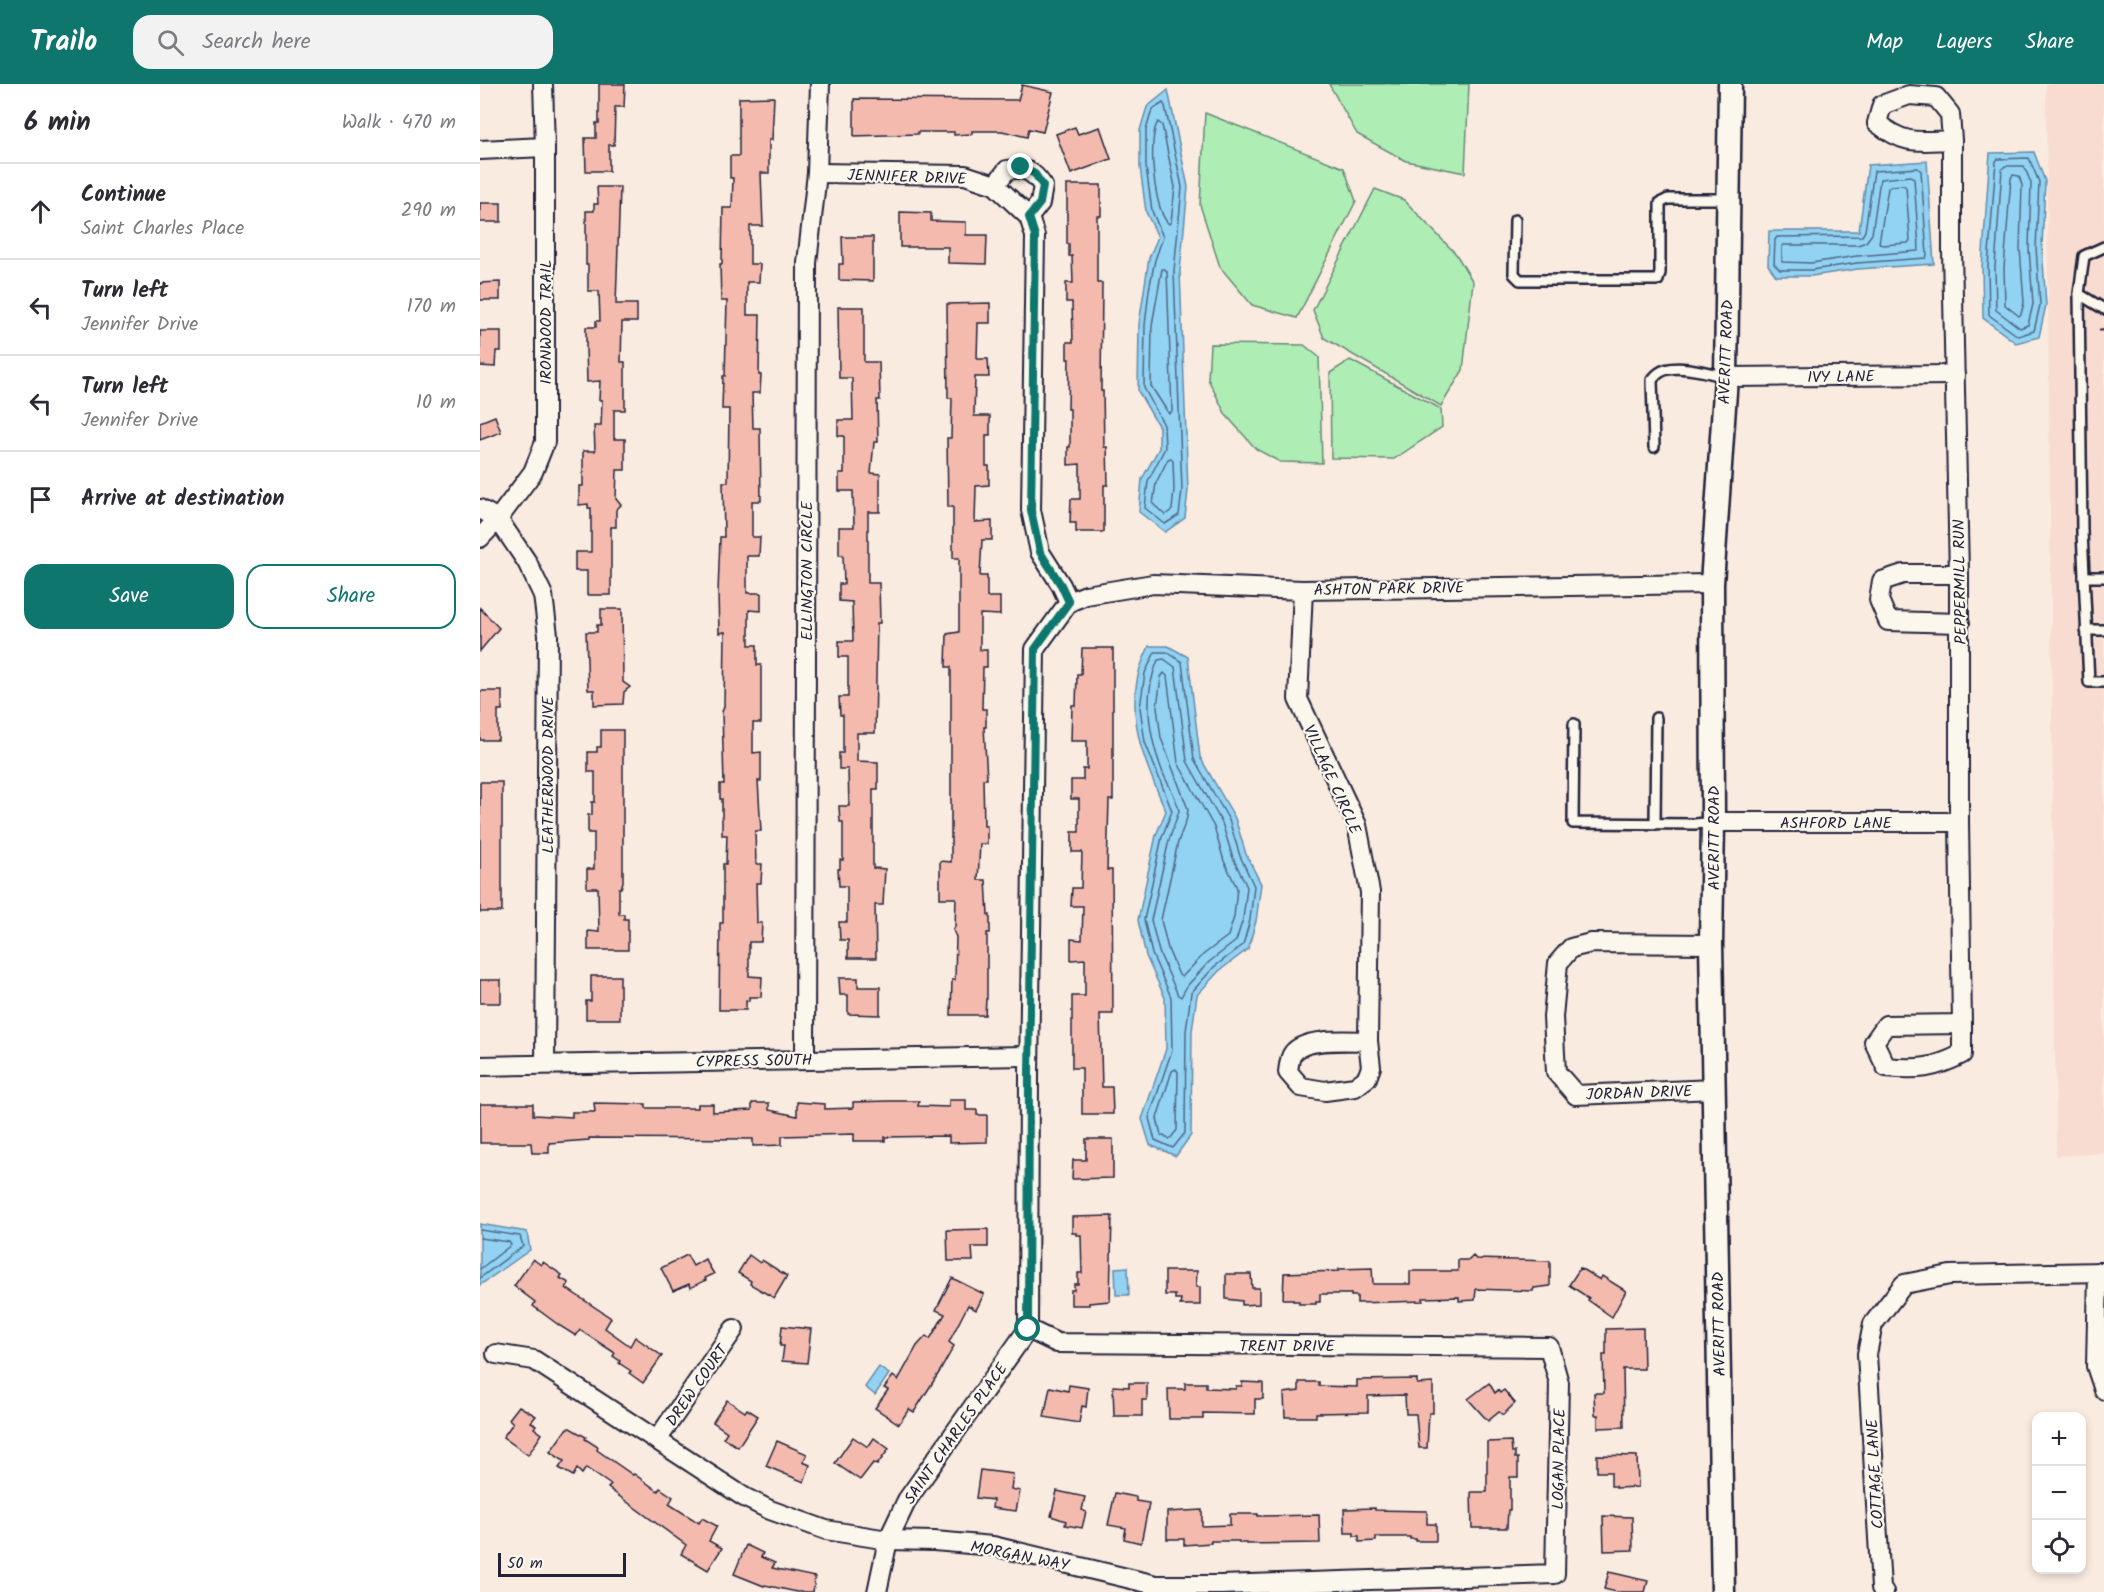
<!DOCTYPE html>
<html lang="en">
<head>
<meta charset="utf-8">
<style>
  body { margin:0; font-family:Kalam,sans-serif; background:#f2f2f3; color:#2b2b33 }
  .controls { position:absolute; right:18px; bottom:18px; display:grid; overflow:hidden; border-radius:12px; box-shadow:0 3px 9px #0003 }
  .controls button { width:54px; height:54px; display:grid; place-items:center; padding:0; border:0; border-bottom:2px solid #e1e1e2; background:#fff; color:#2b2b33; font:30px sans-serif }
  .scale { position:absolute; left:18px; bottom:15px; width:128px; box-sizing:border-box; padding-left:6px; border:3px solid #22223b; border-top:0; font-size:16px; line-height:21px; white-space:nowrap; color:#22223b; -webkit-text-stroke:4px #fbf7ec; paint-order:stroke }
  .stop { position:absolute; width:18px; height:18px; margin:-14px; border:4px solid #0f766e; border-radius:50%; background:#fff }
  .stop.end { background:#0f766e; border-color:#fff; box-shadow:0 2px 6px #0008 }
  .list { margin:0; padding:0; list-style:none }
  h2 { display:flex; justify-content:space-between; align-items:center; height:78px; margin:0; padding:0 24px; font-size:26px }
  h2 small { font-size:20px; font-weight:400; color:#7c7c81 }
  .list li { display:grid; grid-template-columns:39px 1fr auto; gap:18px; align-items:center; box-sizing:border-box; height:96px; padding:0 24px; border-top:2px solid #e1e1e2 }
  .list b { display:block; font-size:22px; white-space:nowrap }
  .list p { margin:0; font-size:20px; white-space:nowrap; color:#7c7c81 }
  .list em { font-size:20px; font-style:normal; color:#7c7c81 }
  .actions { display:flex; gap:12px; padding:18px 24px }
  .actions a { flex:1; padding:14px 0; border:2px solid #0f766e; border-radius:18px; text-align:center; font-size:21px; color:#0f766e }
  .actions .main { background:#0f766e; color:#fff }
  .icon { flex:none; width:33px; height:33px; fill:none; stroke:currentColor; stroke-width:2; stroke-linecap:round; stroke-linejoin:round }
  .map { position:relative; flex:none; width:1624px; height:1508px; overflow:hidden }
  header { display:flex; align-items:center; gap:36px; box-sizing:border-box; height:84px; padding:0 30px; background:#0f766e; color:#fff }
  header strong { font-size:28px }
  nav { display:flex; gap:33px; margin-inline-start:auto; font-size:21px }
  .search { width:420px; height:54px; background:#f2f2f3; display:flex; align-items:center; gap:15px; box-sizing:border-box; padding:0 21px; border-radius:18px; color:#7c7c81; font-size:22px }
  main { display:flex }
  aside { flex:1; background:#fff }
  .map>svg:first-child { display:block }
  .built { fill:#f8dcd1 }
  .green { fill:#aeedb4; stroke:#688878; stroke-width:1.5 }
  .water { fill:#92d2f3; stroke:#658ca9; stroke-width:1.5 }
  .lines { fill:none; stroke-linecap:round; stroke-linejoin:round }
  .shore { stroke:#4f6885; stroke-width:1.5 }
  .building { fill:#f4baae; stroke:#22223b; stroke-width:1.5 }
  .service-casing { stroke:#22223b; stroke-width:14 }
  .minor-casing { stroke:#22223b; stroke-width:22 }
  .tertiary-casing { stroke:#22223b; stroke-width:27 }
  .path { stroke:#22223b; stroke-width:3; stroke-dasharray:4.5 4.5; stroke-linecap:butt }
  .service { stroke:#fbf7ec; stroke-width:9 }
  .minor { stroke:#fbf7ec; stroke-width:18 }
  .tertiary { stroke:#fbf7ec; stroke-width:22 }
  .route { stroke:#0f766e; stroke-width:8 }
  .labels { text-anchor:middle; stroke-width:4.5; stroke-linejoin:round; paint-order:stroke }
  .street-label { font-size:16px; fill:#22223b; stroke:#fbf7ec }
</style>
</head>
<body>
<header>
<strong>Trailo</strong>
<div class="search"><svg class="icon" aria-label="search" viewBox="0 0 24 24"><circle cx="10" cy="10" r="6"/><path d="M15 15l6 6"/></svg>Search here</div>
<nav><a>Map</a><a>Layers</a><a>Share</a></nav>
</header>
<main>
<aside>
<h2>6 min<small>Walk · 470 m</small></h2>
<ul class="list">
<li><svg class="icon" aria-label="ahead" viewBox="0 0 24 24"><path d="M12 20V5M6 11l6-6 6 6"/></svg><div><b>Continue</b><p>Saint Charles Place</p></div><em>290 m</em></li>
<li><svg class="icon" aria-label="left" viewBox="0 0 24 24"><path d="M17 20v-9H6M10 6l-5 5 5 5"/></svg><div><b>Turn left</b><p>Jennifer Drive</p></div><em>170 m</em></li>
<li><svg class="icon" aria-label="left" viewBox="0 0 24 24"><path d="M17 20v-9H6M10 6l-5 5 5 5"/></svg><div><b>Turn left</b><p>Jennifer Drive</p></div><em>10 m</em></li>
<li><svg class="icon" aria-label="arrive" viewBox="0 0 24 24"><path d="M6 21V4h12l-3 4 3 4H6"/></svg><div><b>Arrive at destination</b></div></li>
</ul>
<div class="actions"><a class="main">Save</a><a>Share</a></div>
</aside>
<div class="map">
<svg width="1624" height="1508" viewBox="0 0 1624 1508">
  <rect width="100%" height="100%" fill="#faebe0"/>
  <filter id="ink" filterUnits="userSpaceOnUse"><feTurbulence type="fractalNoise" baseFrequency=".0167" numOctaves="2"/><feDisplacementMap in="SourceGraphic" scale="12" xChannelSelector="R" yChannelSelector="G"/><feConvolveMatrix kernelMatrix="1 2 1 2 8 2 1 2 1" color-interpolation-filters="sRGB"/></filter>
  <g filter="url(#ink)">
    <!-- built -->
    <path class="built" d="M1566 0H1624V1069L1576 1072Z"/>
    <!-- green -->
    <g class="green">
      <path d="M849 0H989L985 89 926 77 877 50Z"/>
      <path d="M725 29 864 84 876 117 817 234 772 221 740 183 720 121Z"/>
      <path d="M895 105 924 116 976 170 993 198 983 286 961 322 844 254 833 226Z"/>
      <path d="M730 260 824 261 839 273 842 379 800 378 776 365 746 331 728 295Z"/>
      <path d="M870 276 961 325 962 343 914 375 851 374 850 289Z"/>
    </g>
    <!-- water -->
    <g class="water">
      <path d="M688 6 708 103 700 187 708 406 705 434 685 448 659 428 662 395 679 364V343L658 307 659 240 669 174 678 153 666 128 660 83V46L667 23Z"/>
      <path d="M1554 68 1565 97 1562 163 1566 221 1559 253 1536 259 1503 234 1502 183 1510 69Z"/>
      <path d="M1447 77 1454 180 1378 185 1332 192H1296L1288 181 1289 147H1379L1388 81Z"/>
      <path d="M669 562H688L708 573 720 673 755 734 766 770 781 800 776 837 768 865 739 887 717 911 712 947 711 1051 696 1072 670 1061 662 1035 686 965 685 914 666 872 658 836 676 751 686 727C666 682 646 637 659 588 661 579 666 570 669 562Z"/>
      <path d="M0 1140 47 1148 50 1166 0 1201Z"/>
      <path d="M648 1183 649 1211H636L635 1184Z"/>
      <path d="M399 1283 409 1290 395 1311 385 1303Z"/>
    </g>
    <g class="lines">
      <!-- shore -->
      <g class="shore">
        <path d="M683 19 685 22 702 103 694 187 702 406 699 431 685 440 665 424 668 397 685 364 684 341 664 304 665 241 669 206 675 176 683 153 672 127 666 83V46L672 26Z"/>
        <path d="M678 38 682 41 695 103 691 138 689 140C674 129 667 53 678 38Z"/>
        <path d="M1549 74 1559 98 1556 164 1560 221 1554 247 1538 252 1509 231 1508 183 1516 77 1518 75Z"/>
        <path d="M1525 82H1544L1551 99 1549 164 1553 220 1548 241 1540 244 1516 226 1515 183 1522 85Z"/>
        <path d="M1438 84 1441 87 1447 171 1446 174 1377 179 1332 186H1300L1294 180 1295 156 1297 153 1382 152 1385 147 1394 87Z"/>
        <path d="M1533 91 1539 92 1542 101 1540 164 1544 219 1541 230 1539 232 1525 221 1524 184 1531 94Z"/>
        <path d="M1431 92 1434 95 1439 164 1438 167 1377 172 1331 179 1302 178V163L1304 161H1378L1386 158 1392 150 1400 95Z"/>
        <path d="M1410 102 1423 101 1426 103 1430 156 1428 159 1402 161 1399 159 1408 104Z"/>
        <path d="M682 185H685L687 188 692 327 689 330 671 302 672 241Z"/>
        <path d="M691 374 693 377 694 405 692 426 685 431 673 420 676 399 688 375Z"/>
        <path d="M675 568H687L702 578 714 675 749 736 760 772 774 802 770 836 763 861 734 883 711 909 706 947 705 1049 693 1064 675 1056 669 1034 692 966 691 913 672 870 664 836 682 753 692 727 665 658 660 624 665 589Z"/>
        <path d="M684 575 695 583 707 677 742 739 753 774 767 803 763 835 756 857 729 878 707 902 701 913 698 911 679 868 671 836 689 756 699 727C697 714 688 701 683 689 669 653 662 613 678 576Z"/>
        <path d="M684 589 687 592 698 679 734 743 744 777 757 804 754 833 748 852 724 870 702 893 699 891 688 865 681 836 698 758 707 734 708 725 681 654 677 623 681 593Z"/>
        <path d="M696 985 698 988 697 1046 690 1055 681 1051 677 1034 692 987Z"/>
        <path d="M0 1146 40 1152 43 1162 0 1194"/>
        <path d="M0 1154 29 1158 31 1161 0 1185"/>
      </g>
    </g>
    <!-- building -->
    <g class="building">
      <path d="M119 0H145L144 23H135L134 61H129V87H106L105 54H116V39H119Z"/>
      <path d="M542 1 573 8 563 48 549 45 547 53 522 47H492V50L474 51V48H438V50L374 52V15L538 16Z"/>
      <path d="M294 13 292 56H289V89H281L283 142H270V180H280L279 198H267V231H280L279 291H281L280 309H272L273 344H280L281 417H272V453H280L279 472H267V509H281V527L269 526V561H277V581H281V639H273V669L281 668V697H278L281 747H275L276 780H282L281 799H276L277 839H282L281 858H269V892L282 893 281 913H269V917H266V926H239L240 839H243V780H246L247 751H242V715H240V700H244L242 628 244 623 245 548 239 549 238 509 240 453H244L243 398H248L249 325H242L243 292H245L247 217H241L240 180H242L243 124H252L253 94H250V72H259V14Z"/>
      <path d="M595 43 598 50 620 43 631 75 591 90 576 50Z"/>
      <path d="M587 101H621V132H617V199H622L621 307H623L624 363H627L628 401H624V448H596V439H590L591 415H600V380L588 381V363H590V325H588L589 275H587V258H593L592 218H586V199H593L592 172H589V160H587Z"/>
      <path d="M117 103H140L136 220H157V238H142L141 278H145V326H134V355H145V386H137L136 415 141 421 136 426V443H131V511H107V487H95V468H111V424H108V420L99 421V402H103V367H115L114 342H121L122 316H119L120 297 107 298 106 263V243H116V237H120L119 207H108V181H106V127H114V120H118Z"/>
      <rect x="0" y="119" width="21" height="19"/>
      <path d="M420 128 451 129V137L486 138V151H507L506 180 468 179V163H420Z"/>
      <path d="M362 153H393V197L359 196V180H363Z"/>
      <path d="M20 198V216H0V199Z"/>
      <path d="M510 219V239H498L497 275H508L509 293H495L494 332H510V351H506V382H509V401L496 402 495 438 512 437V456H502L500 492H507V513H520V531L500 530V566H507V583H503L502 625H506V643H504L507 695H503L504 742H507V760H500L498 796H506L508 831H510V849H507V915H506L505 931H471L472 896H475L476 853 473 846 475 843 476 814H460V777L471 778V583H466L467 550 479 548V474H473V423H468L467 354H471L472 314H468L467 220Z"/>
      <path d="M358 223H384V278H399L400 316H397L398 358H394L391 389 400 390V428H388V499H399L400 539H397L395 649H377V677L398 678V705H393V784L405 785 403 821H395L396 874H368V856H360L359 838H367V802H359L358 785H360V776H363V738H360L359 722H369L368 685H359V669H363V631H360L359 613H368V573H359V557H373L372 518 359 517V500H364L363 471H359V443H374L373 407H359V389H364V352H358V336H373L372 294H359Z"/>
      <path d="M0 247H21V267H16L15 283 0 282Z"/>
      <path d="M15 332 21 348 0 356V338Z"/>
      <path d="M0 524 19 544 0 567Z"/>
      <path d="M121 525H142L143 598 150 603 144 608 143 620 114 621V606H108L106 548H117V541H121Z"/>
      <path d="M602 564H633V716H629L627 786H632L633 930H620L622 1003H632L633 1030H602V984H592V912H605V875L591 876V855L602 856 603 822H591L592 804H601L602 768H592V748H599V715H591V696H603V685H607V657H591L592 621H596L597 590H601Z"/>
      <path d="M0 607H22V626H18V656H0Z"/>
      <path d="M121 646H143V798L141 804H139V830H144V835H148V866H108V847L119 848 118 804H107V785H114V749H108V731H112V718H115V688H108V668H117V663H121Z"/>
      <rect x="0" y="698" width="22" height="130"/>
      <path d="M111 892H140V935H106V917H111Z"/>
      <path d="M359 894H378V903H400V931L368 930V911H360Z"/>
      <rect x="0" y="896" width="21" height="23"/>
      <path d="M469 1016H486V1026H497V1031H507V1058L469 1059V1052L405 1053V1057H374V1050L302 1052V1061L273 1062V1055L109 1054V1056L69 1059V1069H52L51 1059H0V1020H53V1031L92 1033V1028H115L114 1019 166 1020V1024H218V1020H233V1028L272 1026V1019H289V1026L317 1032V1018L345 1020V1025L373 1024V1018L408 1017H439L438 1022 469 1023Z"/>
      <path d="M606 1055H633V1094L592 1095 593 1076H606Z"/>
      <path d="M632 1132 630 1217 609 1219V1221H591V1206H594V1200H598V1189H602L601 1151H596V1149H592V1133Z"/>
      <path d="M508 1145V1163H492L493 1177H468L467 1146Z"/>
      <path d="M207 1171 213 1182 225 1175 234 1190 225 1194 226 1196 210 1204 209 1200 193 1207 181 1184Z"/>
      <path d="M269 1171 280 1179 282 1176 307 1192 294 1214 270 1200 271 1197 258 1189Z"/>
      <path d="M993 1172 996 1175 1070 1177V1202L1054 1204 1053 1207 996 1205 995 1216 979 1217V1213L943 1214V1217L877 1219V1212H871V1210H840V1218H836V1220H819V1217H813V1215H803L804 1189 859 1187V1185L892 1184 893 1200H930V1187H978V1176H989Z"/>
      <path d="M53 1175 61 1181 63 1178 82 1191 80 1194 89 1199 86 1204 131 1234 125 1244 150 1262 155 1253 182 1272 163 1299 149 1289 151 1287 139 1279 140 1277 133 1272 135 1269 100 1246 96 1252 80 1242 53 1222 55 1218 34 1202Z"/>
      <path d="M1100 1184 1120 1196 1122 1192 1146 1207 1132 1233 1108 1216 1109 1214 1089 1201Z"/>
      <path d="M685 1187H717L716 1203H720V1221H700L701 1215H695V1211H685Z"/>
      <path d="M746 1190H771L772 1204H779V1220L762 1221V1217L746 1215Z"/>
      <path d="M472 1194 504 1210 496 1226 488 1221 469 1258 474 1262 460 1287 434 1328 429 1325 419 1340 395 1324 408 1306 404 1304 413 1292 418 1296 437 1262 446 1252 450 1255 465 1230 456 1226Z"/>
      <path d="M302 1242 331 1245 327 1279 302 1277 304 1262H300Z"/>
      <path d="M1163 1244 1164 1285H1143L1144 1343 1118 1344V1331H1115L1114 1309H1124L1123 1271H1126V1245Z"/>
      <path d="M937 1295V1300L953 1299V1329H949L947 1364H939L936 1330H926L925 1311 888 1312V1328L836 1329V1333H805L804 1309 819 1307V1298H839V1302L877 1303V1296Z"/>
      <path d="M762 1298 783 1299V1315H775V1330L723 1329V1335H689L688 1305H705V1299H726V1304L756 1305V1302H762Z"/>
      <path d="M649 1299H667V1316H662V1332H634L633 1302 649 1303Z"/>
      <path d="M1009 1299 1015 1309 1018 1306 1020 1309 1024 1306 1035 1319 1023 1331 1019 1328 1008 1337 988 1315Z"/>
      <path d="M589 1301 608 1304 606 1323 602 1322 599 1339 564 1333 570 1303 588 1307Z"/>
      <path d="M247 1316 265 1328 267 1325 278 1332 258 1363 243 1354 247 1348 233 1338Z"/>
      <path d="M39 1322 56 1332 51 1338 56 1341 54 1344 62 1350 48 1371 23 1353 33 1339 29 1335Z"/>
      <path d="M87 1344H90L106 1353 105 1355 118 1363 117 1366 153 1391 154 1390 178 1407 180 1404 193 1413 189 1420 219 1439 222 1434 237 1442 229 1457 242 1464 228 1486 201 1470 206 1461 128 1404 131 1401 106 1384 102 1390 97 1385 93 1392 79 1384 84 1377 70 1368Z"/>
      <path d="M373 1353 388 1363 394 1354 409 1365 397 1381 393 1379 380 1396 355 1379Z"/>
      <path d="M297 1357 327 1370 323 1378 330 1381 324 1398 286 1382Z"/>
      <path d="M1031 1357 1032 1368H1035V1374H1038V1393H1030V1426H1028L1027 1444H992L991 1408H1007V1358Z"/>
      <path d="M1117 1371 1157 1372 1158 1403 1136 1404V1402H1131V1388H1117Z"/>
      <path d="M500 1386 533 1390 531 1405 540 1407 536 1427 512 1424 513 1416 496 1414Z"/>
      <path d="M577 1407 605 1413 602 1426 606 1428 602 1444 585 1441 586 1437 571 1432Z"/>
      <path d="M635 1409 656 1413V1417L669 1419 661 1459 644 1455 646 1444 628 1441Z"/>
      <path d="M895 1424V1426L947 1427V1440H956V1457H936V1455H930V1453H896V1457L879 1458V1452H874V1449H865L864 1425Z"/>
      <path d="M722 1426V1442L750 1441V1430H778V1432L839 1431 840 1459 767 1460V1459H759V1457H731V1459L704 1461V1455H687V1428Z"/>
      <path d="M1123 1432 1152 1433 1153 1466 1124 1467Z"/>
      <path d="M266 1461 283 1469 281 1473 295 1479 292 1484 335 1493 333 1508H317L285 1501 284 1502 254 1490Z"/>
      <path d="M1129 1488 1168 1497 1165 1508H1136L1124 1505Z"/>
    </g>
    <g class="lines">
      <defs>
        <g id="service">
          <path d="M1035 136 1034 190 1040 196H1178L1180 189V119L1188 115H1249"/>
          <path d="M1624 163 1604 172 1599 210 1602 448 1609 598H1624"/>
          <path d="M1599 210 1624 225"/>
          <path d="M1174 363 1172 296C1174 294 1176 291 1179 289 1193 278 1230 289 1246 293"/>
          <path d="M1604 493H1624"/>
          <path d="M1606 546H1624"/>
          <path d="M1094 640 1093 739 1215 740 1233 738"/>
          <path d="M1175 740 1176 634"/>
        </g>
        <g id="minor">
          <path d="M1472 56C1438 57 1426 62 1397 39L1402 21 1429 11 1456 13 1470 30 1472 56V167L1479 490V738L1482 940V970C1454 985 1437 986 1406 983L1394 958 1406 941 1482 940"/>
          <path d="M0 66 65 63"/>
          <path d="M337 89 485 91 515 101 549 133 555 152 551 426 560 468 581 501 589 518"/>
          <path d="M515 101 527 86C545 83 553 87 563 102L560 119 549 133"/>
          <path d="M1246 293 1475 291"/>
          <path d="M0 425 18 435 47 478 63 511 68 551 65 980"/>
          <path d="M0 454 18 435 53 388 65 358V63L63 0"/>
          <path d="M1479 490H1423L1402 497 1399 516 1408 537 1480 539"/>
          <path d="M823 506 818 615 877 741 890 808 888 957 891 983 887 994 875 1003 845 1007 821 1003 808 988C809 982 809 974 813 969 825 953 869 957 888 957"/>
          <path d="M589 518 606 511 673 500 823 506 1232 500"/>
          <path d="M1233 738H1479"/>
          <path d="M1231 860 1111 859 1091 864 1078 879 1073 933 1076 988 1096 1011 1234 1005"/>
          <path d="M325 975 327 179 337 89 340 0"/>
          <path d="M0 982 549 972"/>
          <path d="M1618 1188 1616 1282 1624 1306"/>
          <path d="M16 1270 54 1276 264 1413 290 1426 346 1446 408 1456 454 1457 513 1462 676 1501H741L1075 1490 1079 1299 1069 1263 577 1259 548 1245"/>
          <path d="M177 1356 254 1245"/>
          <path d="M397 1508 408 1456 427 1416 548 1245 549 991 555 565 589 518"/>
          <path d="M1404 1508 1401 1504 1387 1270 1393 1240 1424 1200 1470 1191 1624 1188"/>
        </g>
        <path id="tertiary" d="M1243 1508 1231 860 1233 738 1232 500 1246 293 1250 0"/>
      </defs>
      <!-- service casing -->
      <use href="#service" class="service-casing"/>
      <!-- minor casing -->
      <use href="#minor" class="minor-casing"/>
      <!-- tertiary casing -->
      <use href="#tertiary" class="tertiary-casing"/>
      <!-- path -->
      <path class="path" d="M1619 246H1624"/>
      <!-- service -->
      <use href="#service" class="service"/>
      <!-- minor -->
      <use href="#minor" class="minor"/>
      <!-- tertiary -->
      <use href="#tertiary" class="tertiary"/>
    </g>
  </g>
  <g class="lines" filter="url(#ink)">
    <!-- route -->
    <path class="route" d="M541 83 555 90 563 102 560 119 549 133 555 152 551 426 560 468 581 501 589 518 555 565 549 991 548 1245"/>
  </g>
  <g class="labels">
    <!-- street labels -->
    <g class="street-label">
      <text transform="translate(427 92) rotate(2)" y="6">JENNIFER DRIVE</text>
      <text transform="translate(65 238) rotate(-90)" y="6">IRONWOOD TRAIL</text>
      <text transform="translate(1245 268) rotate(-88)" y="6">AVERITT ROAD</text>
      <text transform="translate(1361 292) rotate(-1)" y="6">IVY LANE</text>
      <text transform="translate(326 487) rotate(-90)" y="6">ELLINGTON CIRCLE</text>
      <text transform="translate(1479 498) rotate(-91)" y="6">PEPPERMILL RUN</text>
      <text transform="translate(909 504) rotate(-1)" y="6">ASHTON PARK DRIVE</text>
      <text transform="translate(67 691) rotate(-90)" y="6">LEATHERWOOD DRIVE</text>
      <text transform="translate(853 695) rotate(66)" y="6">VILLAGE CIRCLE</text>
      <text x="1356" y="744">ASHFORD LANE</text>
      <text transform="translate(1233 754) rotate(-90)" y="6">AVERITT ROAD</text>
      <text transform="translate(274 976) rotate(-1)" y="6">CYPRESS SOUTH</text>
      <text transform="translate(1159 1008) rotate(-2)" y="6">JORDAN DRIVE</text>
      <text transform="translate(1238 1240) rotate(-91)" y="6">AVERITT ROAD</text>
      <text x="807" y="1267">TRENT DRIVE</text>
      <text transform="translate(216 1301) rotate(-55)" y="6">DREW COURT</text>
      <text transform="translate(475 1349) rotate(-55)" y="6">SAINT CHARLES PLACE</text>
      <text transform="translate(1078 1375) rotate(-89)" y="6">LOGAN PLACE</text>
      <text transform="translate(1394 1390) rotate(-93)" y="6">COTTAGE LANE</text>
      <text transform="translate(540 1471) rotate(11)" y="6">MORGAN WAY</text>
    </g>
  </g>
</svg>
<div class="controls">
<button>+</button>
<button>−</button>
<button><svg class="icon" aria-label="locate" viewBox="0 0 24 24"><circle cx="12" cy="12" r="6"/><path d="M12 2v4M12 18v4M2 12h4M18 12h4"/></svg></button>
</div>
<div class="scale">50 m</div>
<div class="stop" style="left:548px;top:1245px"></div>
<div class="stop end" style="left:541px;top:83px"></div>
</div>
</main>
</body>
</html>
